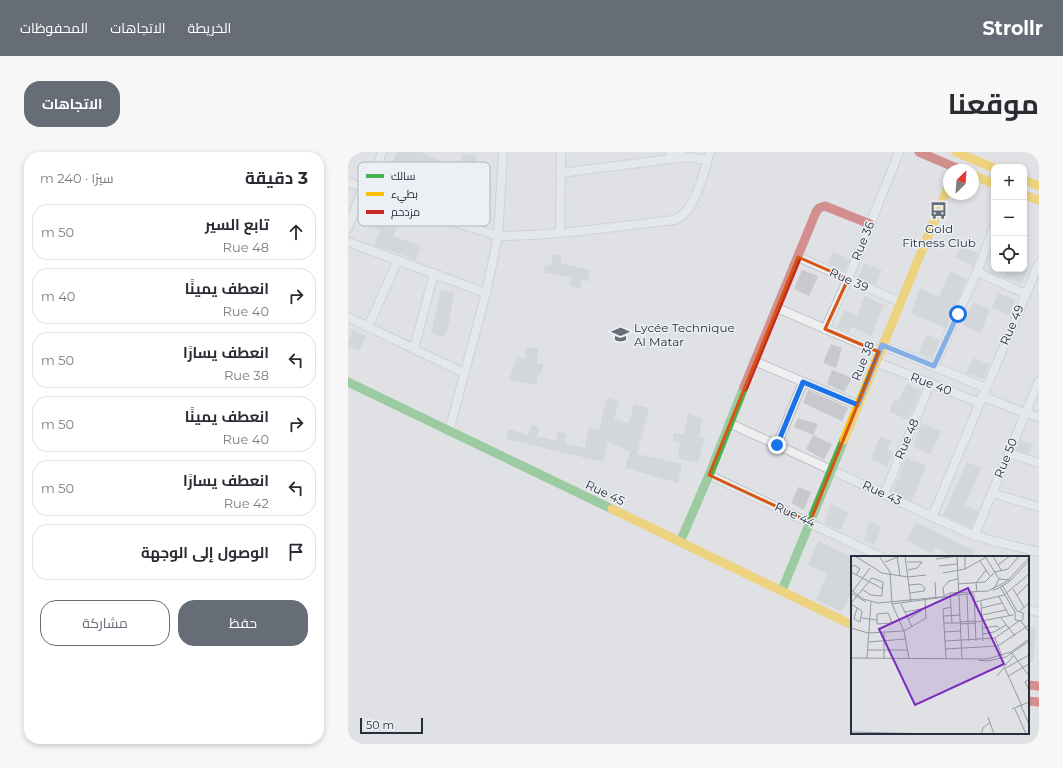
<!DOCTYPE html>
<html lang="ar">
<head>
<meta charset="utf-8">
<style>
  body { margin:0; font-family:Montserrat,Cairo,sans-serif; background:#f7f7f7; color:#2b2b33; direction:rtl }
  .controls { position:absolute; right:12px; top:12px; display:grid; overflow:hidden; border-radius:8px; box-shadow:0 2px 6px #0003 }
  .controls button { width:36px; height:36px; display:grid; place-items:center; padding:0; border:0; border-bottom:1px solid #e1e1e2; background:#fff; color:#2b2b33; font:20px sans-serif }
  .compass { position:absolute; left:595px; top:12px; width:36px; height:36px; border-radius:50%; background:#fff; box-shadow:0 2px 6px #0003; rotate:25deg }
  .scale { position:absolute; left:12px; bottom:10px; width:63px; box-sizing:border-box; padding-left:4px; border:2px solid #262f3d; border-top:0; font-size:11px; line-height:14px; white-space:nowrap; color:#262f3d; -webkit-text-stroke:3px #ecf0f5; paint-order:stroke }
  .stop { position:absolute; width:12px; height:12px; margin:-9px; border:3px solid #1a73e8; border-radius:50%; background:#fff }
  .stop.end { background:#1a73e8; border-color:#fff; box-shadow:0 1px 4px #0008 }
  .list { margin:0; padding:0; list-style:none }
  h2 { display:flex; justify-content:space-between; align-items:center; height:52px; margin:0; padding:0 16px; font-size:17px }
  h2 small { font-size:13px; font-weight:400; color:#7c7c81 }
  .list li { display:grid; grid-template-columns:26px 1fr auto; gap:12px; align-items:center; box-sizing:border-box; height:56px; margin:0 8px 8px; padding:0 8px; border:1px solid #e1e1e2; border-radius:16px }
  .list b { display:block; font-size:15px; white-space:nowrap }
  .list p { margin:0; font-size:13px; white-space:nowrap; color:#7c7c81 }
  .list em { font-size:13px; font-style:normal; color:#7c7c81 }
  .actions { display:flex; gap:8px; padding:12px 16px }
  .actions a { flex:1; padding:9px 0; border:1px solid #676d77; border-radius:16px; text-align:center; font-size:14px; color:#676d77 }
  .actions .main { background:#676d77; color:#fff }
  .icon { flex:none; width:22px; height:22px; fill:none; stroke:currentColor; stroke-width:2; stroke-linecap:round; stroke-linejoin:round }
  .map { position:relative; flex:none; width:691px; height:592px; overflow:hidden; direction:ltr; border-radius:16px }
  header { display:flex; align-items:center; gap:24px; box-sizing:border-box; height:56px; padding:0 20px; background:#676d77; color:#fff }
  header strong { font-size:19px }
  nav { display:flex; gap:22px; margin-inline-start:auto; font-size:14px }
  .intro { display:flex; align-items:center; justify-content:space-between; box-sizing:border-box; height:96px; padding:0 24px }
  h1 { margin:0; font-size:28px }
  .button { padding:10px 18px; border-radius:16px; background:#676d77; color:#fff; font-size:14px; font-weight:700 }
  main { display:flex; gap:24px; padding:0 24px }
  aside { flex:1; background:#fff; border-radius:16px; box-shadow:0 2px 6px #0003 }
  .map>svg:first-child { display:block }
  .building { fill:#c7c9cc }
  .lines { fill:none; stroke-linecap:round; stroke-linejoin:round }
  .street-casing { stroke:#bdbfc2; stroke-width:10 }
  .street { stroke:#eeeff1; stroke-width:8 }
  .fast { stroke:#4caf50; stroke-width:9 }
  .slow { stroke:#ffc107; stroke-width:9 }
  .jam { stroke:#c62828; stroke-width:9 }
  .route { stroke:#1a73e8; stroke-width:5 }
  .marked { fill:none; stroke:#d55511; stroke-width:3; stroke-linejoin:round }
  .labels { text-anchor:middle; stroke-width:3; stroke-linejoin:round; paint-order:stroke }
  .poi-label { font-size:12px; fill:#262f3d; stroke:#ecf0f5 }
  .street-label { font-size:12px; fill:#262f3d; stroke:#ecf0f5 }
  .inset-road { fill:none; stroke:#959aa1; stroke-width:1 }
  .view { fill:#7b2cbf; fill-opacity:0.15; stroke:#7b2cbf; stroke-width:2 }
  .inset-edge { fill:none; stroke:#262f3d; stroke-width:2 }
  .key { fill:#ecf0f5; stroke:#b1b6be; stroke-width:1 }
  .key-label { font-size:11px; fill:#262f3d }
</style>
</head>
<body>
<header>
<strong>Strollr</strong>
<nav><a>الخريطة</a><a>الاتجاهات</a><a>المحفوظات</a></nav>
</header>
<div class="intro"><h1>موقعنا</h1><a class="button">الاتجاهات</a></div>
<main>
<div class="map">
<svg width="691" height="592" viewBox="0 0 691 592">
  <rect width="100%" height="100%" fill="#dfe1e4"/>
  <!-- building -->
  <g class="building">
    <path d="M49 0H72L101 12 93 31 78 24 69 44 36 31Z"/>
    <path d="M114 2 128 3 129 16H143L142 25 144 42 123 41 116 62 102 56 108 39 123 27 114 15Z"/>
    <path d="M22 53 54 63 45 84 73 94 67 109 55 103 26 94 32 78 15 70Z"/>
    <path d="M613 94 630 101 625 114 607 105Z"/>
    <path d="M485 100 502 107 497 120 480 112Z"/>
    <path d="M205 102 213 103V111L242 118 239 130 234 127 232 137 222 134 223 126 195 120 198 113 203 114Z"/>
    <path d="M516 111 534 118 528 133 510 126Z"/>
    <path d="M660 117H680L673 132 656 125Z"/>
    <path d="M454 118 470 124 461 144 446 137Z"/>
    <path d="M602 119 619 127 598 176 563 161 572 136 591 145Z"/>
    <path d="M93 138 106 140 101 172 96 185 83 181Z"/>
    <path d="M650 141 667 148 662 163 644 156Z"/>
    <path d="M517 144 536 153 523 184 504 175 501 181 489 176 496 158 509 164Z"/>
    <path d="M625 151 642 157 633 181 615 173Z"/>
    <path d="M5 178 19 184 11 198 0 194V189Z"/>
    <path d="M579 182 592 188 584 206 570 201Z"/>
    <path d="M483 192 494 196 488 216 475 211Z"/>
    <path d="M179 195 190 197 189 212H196L193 222H190L188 233 161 228 169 204 177 207Z"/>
    <path d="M625 206 642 212 635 227 618 221Z"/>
    <path d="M484 218 504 226 496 240 479 232Z"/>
    <path d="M559 232 573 239 560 268 541 259 547 248 550 250Z"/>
    <path d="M460 238 500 256 494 269 455 251Z"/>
    <path d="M259 246 271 249 266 267 281 271 286 252 301 256 289 302 334 312 330 331 277 316 282 300 260 290 255 310 158 287 160 277 180 283 184 273 191 276 189 284 208 289 210 279 219 282 217 291 237 296 241 275 251 278Z"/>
    <path d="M340 262 354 266 351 285H357L350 311 329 306 333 290 325 288 326 281 336 282Z"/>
    <path d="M450 266 470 272 465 283 446 275Z"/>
    <path d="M573 271 593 279 583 302 565 295Z"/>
    <path d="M465 283 484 292 476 308 458 297Z"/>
    <path d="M532 284 543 289 539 298 545 301V303L539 314 523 307Z"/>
    <path d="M672 288 685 293 681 302 668 298Z"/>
    <path d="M558 306 578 313 569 337 563 349 545 340Z"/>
    <path d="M619 310 633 316 617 353 631 359 623 376 595 363Z"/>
    <path d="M450 335 463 340 456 358 443 351Z"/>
    <path d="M483 352 501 361 492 378 476 371Z"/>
    <path d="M521 370 534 375 526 393 516 388Z"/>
    <path d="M568 370 616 394 627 398 624 405H605L587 395 584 402 559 388Z"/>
    <path d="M470 389 504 405V440L494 460 468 448 479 422 460 413Z"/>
    <path d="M680 475 688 477 685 510 680 509Z"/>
  </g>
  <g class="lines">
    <defs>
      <g id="street">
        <path d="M322 0 339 5 359 8"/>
        <path d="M212 21 339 5"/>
        <path d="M0 30 103 69 150 84 185 83 233 79 326 68C348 60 355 22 362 0"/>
        <path d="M22 38 34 0"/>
        <path d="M0 76 15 36"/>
        <path d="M212 81 213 0"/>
        <path d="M0 90 138 141"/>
        <path d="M450 105 552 150"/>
        <path d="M629 120 678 142"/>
        <path d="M429 156 531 200"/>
        <path d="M0 165 116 221"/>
        <path d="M20 175 50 108"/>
        <path d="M477 177 500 127 551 0"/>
        <path d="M534 193 638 236"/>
        <path d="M66 197 86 121"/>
        <path d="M406 209 510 253"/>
        <path d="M528 210 632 251"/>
        <path d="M586 214 629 120 646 75"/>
        <path d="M634 244 677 261 691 265"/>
        <path d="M381 271 620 381 645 389 691 400"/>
        <path d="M101 279 138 141 150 84 155 0"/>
        <path d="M429 293 455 230"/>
        <path d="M660 301 691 311"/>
        <path d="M361 323 533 405"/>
        <path d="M644 341 691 355"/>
        <path d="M536 343 582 232"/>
        <path d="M584 365 691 111"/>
        <path d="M626 384 691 229"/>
        <path d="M680 458 691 460"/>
      </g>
    </defs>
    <!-- street casing -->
    <use href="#street" class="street-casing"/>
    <!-- street -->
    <use href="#street" class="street"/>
    <!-- fast -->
    <g class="fast">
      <path d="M0 230 264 357"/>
      <path d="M332 390 361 323 396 235"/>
      <path d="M434 438 496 288"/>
    </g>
    <!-- slow -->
    <g class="slow">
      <path d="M608 0 646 16"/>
      <path d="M625 23 646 32"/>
      <path d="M676 28 691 34"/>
      <path d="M676 43 691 48"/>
      <path d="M496 288 601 33"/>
      <path d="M264 357 504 473"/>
    </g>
    <!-- jam -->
    <g class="jam">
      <path d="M571 0 613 18"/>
      <path d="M396 235 468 60 471 56 477 54 522 72"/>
      <path d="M680 533 691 534"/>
      <path d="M680 549 691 550"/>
    </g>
  </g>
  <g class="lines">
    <!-- route -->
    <path class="route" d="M429 293 455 230 510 253 534 193 586 214 610 162"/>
  </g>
  <!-- marked area -->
  <path d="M0 0H691V592H0ZM450 105 500 127 477 177 531 200 462 370 361 323Z" fill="#dfe1e4" fill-opacity=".55" fill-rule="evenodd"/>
  <path class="marked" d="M450 105 500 127 477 177 531 200 462 370 361 323Z"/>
  <!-- icons -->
  <defs>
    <symbol id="bus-bare" viewBox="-9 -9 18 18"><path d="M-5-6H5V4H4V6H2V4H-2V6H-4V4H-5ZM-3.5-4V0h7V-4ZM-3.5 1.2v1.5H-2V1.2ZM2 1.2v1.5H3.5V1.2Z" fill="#676d77" stroke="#ecf0f5" stroke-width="2.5" paint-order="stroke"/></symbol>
    <symbol id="school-bare" viewBox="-9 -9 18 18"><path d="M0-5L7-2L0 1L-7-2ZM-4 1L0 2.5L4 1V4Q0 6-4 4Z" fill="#676d77" stroke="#ecf0f5" stroke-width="2.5" paint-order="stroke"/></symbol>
  </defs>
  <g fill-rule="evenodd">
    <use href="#bus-bare" x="578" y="46" width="25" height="25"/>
    <use href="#school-bare" x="260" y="170" width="25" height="25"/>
  </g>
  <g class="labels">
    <!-- poi labels -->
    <g class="poi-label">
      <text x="591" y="81">Gold<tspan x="591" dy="14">Fitness Club</tspan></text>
      <text x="286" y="180" text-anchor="start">Lycée Technique<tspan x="286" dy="14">Al Matar</tspan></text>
    </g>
    <!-- street labels -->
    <g class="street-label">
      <text transform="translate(515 89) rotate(-68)" y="4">Rue 36</text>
      <text transform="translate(501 128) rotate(24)" y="4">Rue 39</text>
      <text transform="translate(664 173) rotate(-67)" y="4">Rue 49</text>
      <text transform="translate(515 209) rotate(-68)" y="4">Rue 38</text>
      <text transform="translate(583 232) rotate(21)" y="4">Rue 40</text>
      <text transform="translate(559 287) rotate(-67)" y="4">Rue 48</text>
      <text transform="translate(658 306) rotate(-68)" y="4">Rue 50</text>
      <text transform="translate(257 341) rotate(26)" y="4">Rue 45</text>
      <text transform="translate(534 341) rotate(25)" y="4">Rue 43</text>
      <text transform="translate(447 363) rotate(25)" y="4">Rue 44</text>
    </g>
  </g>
  <!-- overview -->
  <g transform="translate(503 404)">
    <rect width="178" height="178" fill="#dfe1e4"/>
    <path class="inset-road" d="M4 0 31 17 57 21 75 19M28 0 39 16 41 48 53 75 58 103M46 0 49 20M54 0 60 46M114 0V13M142 0 150 14M135 2 148 23M85 3 106 0 111 103M129 5 139 20M34 6 49 0M56 6H71L66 12 57 14M147 9 159 0M88 10 106 8M0 12 3 9 9 13 5 19M0 16 32 33M92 17 114 13 137 0M84 26 85 43M107 28 134 26 144 16 157 13 168 0M58 29 69 28 74 32 73 35 59 37M151 29 166 55 172 57V63L170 65M149 31 164 56V64L170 65 178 76M162 33 173 51M0 34 12 43 27 47 90 41 99 37 137 35 156 25 178 2M144 34 158 26 178 5M2 35 19 12M142 35 148 23 159 24M126 36 125 27 135 14M0 37 15 46M99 37 101 67M116 38 117 65M123 38 125 85M93 39 92 32 98 25 107 23M166 39 178 27M148 41 158 59M124 46 153 39 178 18M130 46 132 85M0 47 21 22 32 26 31 40 20 39 12 34M0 48 11 55 9 66 3 63 6 52M41 48 123 37M50 48 61 71M131 52 151 47M169 55 178 47M54 56 75 52M37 57 41 67 26 68V58ZM131 59 155 54M93 60 109 59M11 62 26 64M150 62 164 80M57 63 70 55M109 66 125 65M125 66 162 59M93 67H109M109 68 125 67M117 68 118 85M0 72 17 77 53 75 75 62 74 43M132 72 146 70 149 73M93 76 109 75M33 77V102M132 78 143 76 155 69M144 82 151 100M94 85 144 82 168 65M17 86 55 83M94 93 147 90 178 69M16 94H57M161 97 178 120M0 102 136 103 160 96 178 83M16 102 20 46M95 103 92 53 100 51M127 104 136 105 155 101 178 85M153 113 178 99M154 113 171 150M146 120 162 100M157 120 178 108M178 123 174 126 178 134M170 150 178 168M161 153 178 146M164 153 175 178M137 161 143 178M0 176 84 178M130 178 132 172 139 166"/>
    <path class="view" d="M117 32 153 108 64 149 28 73Z"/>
    <rect width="178" height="178" class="inset-edge"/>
  </g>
  <!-- legend -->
  <rect x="10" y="10" width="132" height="64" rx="6" class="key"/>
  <rect x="18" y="22" width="18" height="4" fill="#4caf50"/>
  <rect x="18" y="40" width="18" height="4" fill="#ffc107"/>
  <rect x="18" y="58" width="18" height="4" fill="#c62828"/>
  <g class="key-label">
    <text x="43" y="28">سالك</text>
    <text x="43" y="46">بطيء</text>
    <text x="43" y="64">مزدحم</text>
  </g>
</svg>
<div class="controls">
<button>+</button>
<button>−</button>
<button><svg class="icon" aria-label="locate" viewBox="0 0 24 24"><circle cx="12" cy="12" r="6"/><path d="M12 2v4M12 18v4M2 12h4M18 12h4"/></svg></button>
</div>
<svg class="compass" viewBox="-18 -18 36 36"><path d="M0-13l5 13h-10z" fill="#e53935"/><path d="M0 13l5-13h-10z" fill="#7c7c81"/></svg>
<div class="scale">50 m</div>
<div class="stop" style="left:610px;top:162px"></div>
<div class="stop end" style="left:429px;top:293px"></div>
</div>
<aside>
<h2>3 دقيقة<small>سيرًا · 240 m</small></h2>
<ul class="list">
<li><svg class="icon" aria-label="ahead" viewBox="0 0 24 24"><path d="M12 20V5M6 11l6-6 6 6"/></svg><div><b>تابع السير</b><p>Rue 48</p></div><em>50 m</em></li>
<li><svg class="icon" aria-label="right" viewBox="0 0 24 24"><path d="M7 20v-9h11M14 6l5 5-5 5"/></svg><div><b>انعطف يمينًا</b><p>Rue 40</p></div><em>40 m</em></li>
<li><svg class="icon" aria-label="left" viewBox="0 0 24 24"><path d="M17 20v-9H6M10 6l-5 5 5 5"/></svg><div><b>انعطف يسارًا</b><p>Rue 38</p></div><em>50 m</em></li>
<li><svg class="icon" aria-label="right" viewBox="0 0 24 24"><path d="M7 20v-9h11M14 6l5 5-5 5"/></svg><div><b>انعطف يمينًا</b><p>Rue 40</p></div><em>50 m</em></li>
<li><svg class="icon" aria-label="left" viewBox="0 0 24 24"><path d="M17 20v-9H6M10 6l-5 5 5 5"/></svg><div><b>انعطف يسارًا</b><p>Rue 42</p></div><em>50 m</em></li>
<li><svg class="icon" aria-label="arrive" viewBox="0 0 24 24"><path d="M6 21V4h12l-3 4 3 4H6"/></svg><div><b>الوصول إلى الوجهة</b></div></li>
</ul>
<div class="actions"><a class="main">حفظ</a><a>مشاركة</a></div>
</aside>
</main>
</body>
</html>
